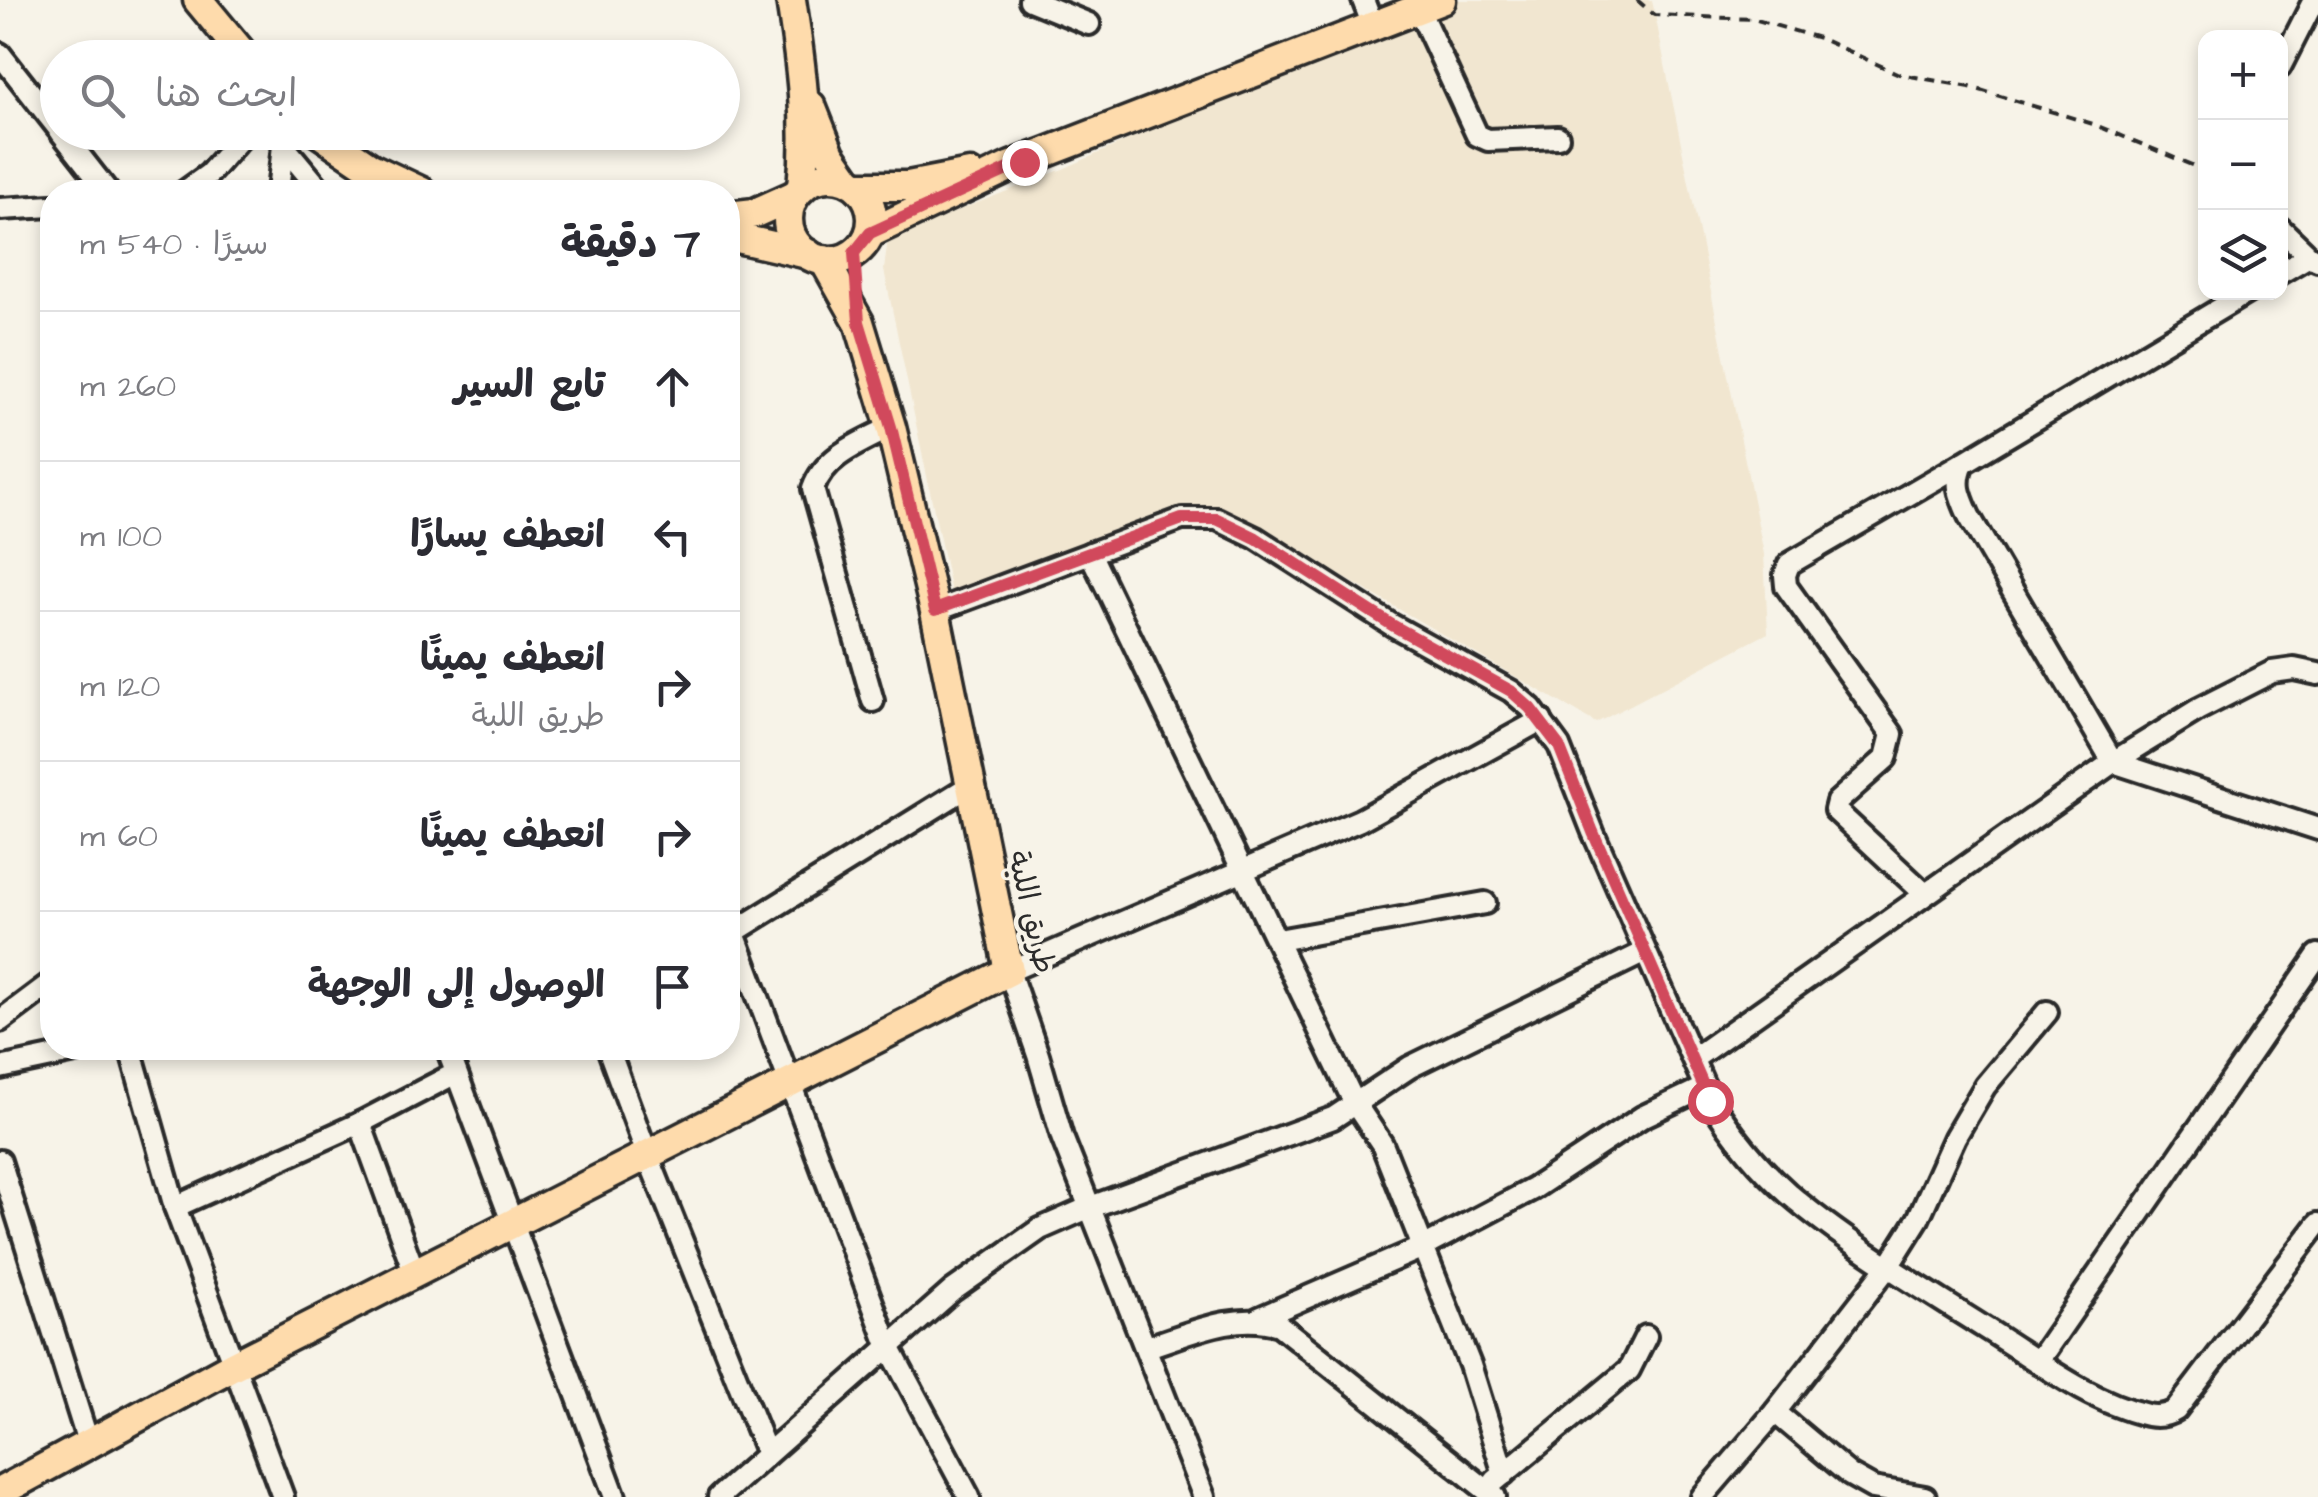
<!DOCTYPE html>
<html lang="ar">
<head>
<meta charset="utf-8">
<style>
  body { margin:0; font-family:"Architects Daughter","Playpen Sans Arabic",sans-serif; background:#f7f7f7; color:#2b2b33; direction:rtl }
  .controls { position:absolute; right:30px; top:30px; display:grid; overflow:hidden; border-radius:20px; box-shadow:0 5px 15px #0003 }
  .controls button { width:90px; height:90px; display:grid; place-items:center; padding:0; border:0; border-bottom:2px solid #e1e1e2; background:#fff; color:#2b2b33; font:50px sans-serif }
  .stop { position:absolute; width:30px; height:30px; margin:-22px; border:8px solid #d1495b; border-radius:50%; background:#fff }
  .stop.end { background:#d1495b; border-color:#fff; box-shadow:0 2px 10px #0008 }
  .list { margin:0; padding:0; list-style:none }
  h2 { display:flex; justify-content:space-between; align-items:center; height:130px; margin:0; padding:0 40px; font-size:42px }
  h2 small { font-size:32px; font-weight:400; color:#7c7c81 }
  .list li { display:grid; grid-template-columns:65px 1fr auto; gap:30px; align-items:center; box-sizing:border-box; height:150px; padding:0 40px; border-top:2px solid #e1e1e2 }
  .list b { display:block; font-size:38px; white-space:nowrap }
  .list p { margin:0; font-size:32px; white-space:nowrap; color:#7c7c81 }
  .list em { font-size:32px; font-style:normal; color:#7c7c81 }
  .icon { flex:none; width:55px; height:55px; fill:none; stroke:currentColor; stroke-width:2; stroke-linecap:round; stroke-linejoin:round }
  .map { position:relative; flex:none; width:2318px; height:1497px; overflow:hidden; direction:ltr }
  .search { position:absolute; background:#fff; box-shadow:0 5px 15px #0003; left:40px; top:40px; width:700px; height:110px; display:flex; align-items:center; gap:25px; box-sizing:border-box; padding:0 35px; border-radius:55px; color:#7c7c81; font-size:38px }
  .panel { position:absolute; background:#fff; box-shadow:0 5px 15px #0003; left:40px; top:180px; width:700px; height:880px; border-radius:40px; direction:rtl }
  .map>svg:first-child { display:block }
  .built { fill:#f1e6d0 }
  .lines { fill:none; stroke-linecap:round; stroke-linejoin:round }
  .minor-casing { stroke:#2b2b2b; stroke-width:28 }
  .major-casing { stroke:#2b2b2b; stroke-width:35 }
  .path { stroke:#2b2b2b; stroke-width:4; stroke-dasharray:10 8; stroke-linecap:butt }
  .minor { stroke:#f7f3e8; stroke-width:20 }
  .major { stroke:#fedbac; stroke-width:28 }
  .route { stroke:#d1495b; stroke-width:12 }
  .labels { text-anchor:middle; stroke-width:9; stroke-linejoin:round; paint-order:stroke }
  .street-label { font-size:30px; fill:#2b2b2b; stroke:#f7f3e8 }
</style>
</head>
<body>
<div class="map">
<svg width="2318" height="1497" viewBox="0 0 2318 1497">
  <rect width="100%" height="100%" fill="#f7f3e8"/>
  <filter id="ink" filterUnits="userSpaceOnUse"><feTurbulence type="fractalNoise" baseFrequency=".01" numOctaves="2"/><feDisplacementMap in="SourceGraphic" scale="20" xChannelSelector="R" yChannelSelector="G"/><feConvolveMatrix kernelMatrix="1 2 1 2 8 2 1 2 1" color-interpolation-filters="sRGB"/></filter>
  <g filter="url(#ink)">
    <!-- built -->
    <path class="built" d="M1441 0H1652L1764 554 1768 633 1596 723 1250 523 1221 514 1107 540 951 592 884 270 888 238 1063 169Z"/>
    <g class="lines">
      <defs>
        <g id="minor">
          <path d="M1030 0 1089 24"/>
          <path d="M1363 0 1373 26"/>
          <path d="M1419 10 1477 135 1488 140 1558 137"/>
          <path d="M0 54 58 128"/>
          <path d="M2280 67 2314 0"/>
          <path d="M61 132 108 192"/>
          <path d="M283 145 322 192"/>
          <path d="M184 192 209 174 246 132"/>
          <path d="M278 192 283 145 289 132"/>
          <path d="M0 209 52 206"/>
          <path d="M2280 228 2309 256 2318 260"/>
          <path d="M2280 273 2309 256"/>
          <path d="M2248 292 1963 463C1954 484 1960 496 1969 516L2113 762 2318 829"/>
          <path d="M1090 553 1354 1102 1382 1144 1423 1247 1259 1318"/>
          <path d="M935 611 1182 519H1217L1256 538 1392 625 1511 691 1531 708 1559 746 1593 832 1711 1101C1733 1136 1758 1167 1789 1194 1846 1243 1922 1288 1985 1328 2035 1359 2089 1402 2147 1415 2157 1417 2167 1416 2176 1410L2318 1224"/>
          <path d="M873 701 813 489C825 455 861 443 891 427"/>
          <path d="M1925 894 1835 810 1837 802 1886 758 1892 734 1786 586 1785 575 1789 564 1963 463"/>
          <path d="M728 917 888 1345 969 1497"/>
          <path d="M734 932 971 785"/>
          <path d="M1278 940 1485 903"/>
          <path d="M0 1021 52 982"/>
          <path d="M130 1048 175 1207 283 1497"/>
          <path d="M447 1048 615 1497"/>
          <path d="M608 1048 647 1154 767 1454"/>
          <path d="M1693 1059 2113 762 2199 709 2272 672 2294 669 2318 674"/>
          <path d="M0 1068 94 1048"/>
          <path d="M360 1123 415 1274"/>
          <path d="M0 1161 89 1445"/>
          <path d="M175 1207 360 1123 456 1073"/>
          <path d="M1147 1347C1189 1334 1235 1311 1279 1325L1495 1497"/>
          <path d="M2038 1361 2318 955"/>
          <path d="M1775 1412 1850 1475 1873 1488 1925 1497"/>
          <path d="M1504 1474 1470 1365 1423 1247 1533 1189 1642 1117 1705 1087"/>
          <path d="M1495 1481 1629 1370 1646 1336"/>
          <path d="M719 1497 952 1291 1040 1229 1088 1208 1333 1118 1410 1067 1645 952"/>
          <path d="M1204 1497 1062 1137 1038 1055 1009 971 1360 820 1541 720"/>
          <path d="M1702 1497 1775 1412 1889 1265 1918 1219 1955 1137 1985 1086 2047 1012"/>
        </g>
        <g id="major">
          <path d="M198 0 246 58"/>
          <path d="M791 0C801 64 809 123 802 188"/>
          <path d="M811 106 830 154 848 180"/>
          <path d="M318 132 371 168 422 192"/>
          <circle cx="830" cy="219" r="42"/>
          <path d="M857 186H908L970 174"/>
          <path d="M728 216 755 213 795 195"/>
          <path d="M870 233 1011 166 1441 0"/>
          <path d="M728 236 808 254"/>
          <path d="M0 1492 232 1366 1009 971 935 611 891 427 859 322 824 260"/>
        </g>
      </defs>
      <!-- minor casing -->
      <use href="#minor" class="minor-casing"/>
      <!-- major casing -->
      <use href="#major" class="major-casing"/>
      <!-- path -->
      <path class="path" d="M1637 0 1654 15 1753 19 1819 38 1899 74 1970 87 2093 124 2206 171"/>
      <!-- minor -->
      <use href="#minor" class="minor"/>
      <!-- major -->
      <use href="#major" class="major"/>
    </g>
  </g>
  <g class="lines" filter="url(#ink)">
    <!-- route -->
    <path class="route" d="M1024 162 870 233 854 253 859 322 891 427 935 610 1182 519H1217L1256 538 1392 625 1511 691 1530 708 1559 746 1593 832 1710 1101"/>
  </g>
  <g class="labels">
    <!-- street labels -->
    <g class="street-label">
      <text transform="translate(1032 912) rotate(77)" y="10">طريق اللبة</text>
    </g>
  </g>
</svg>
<div class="controls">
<button>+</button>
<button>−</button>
<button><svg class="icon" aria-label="layers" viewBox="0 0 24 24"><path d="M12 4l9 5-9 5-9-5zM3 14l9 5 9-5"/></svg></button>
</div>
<div class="stop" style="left:1710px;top:1101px"></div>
<div class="stop end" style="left:1024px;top:162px"></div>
<div class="search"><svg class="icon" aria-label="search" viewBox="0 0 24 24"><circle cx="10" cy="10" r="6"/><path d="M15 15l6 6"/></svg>ابحث هنا</div>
<section class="panel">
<h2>7 دقيقة<small>سيرًا · 540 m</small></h2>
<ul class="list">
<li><svg class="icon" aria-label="ahead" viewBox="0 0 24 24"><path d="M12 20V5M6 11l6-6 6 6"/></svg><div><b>تابع السير</b></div><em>260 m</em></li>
<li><svg class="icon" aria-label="left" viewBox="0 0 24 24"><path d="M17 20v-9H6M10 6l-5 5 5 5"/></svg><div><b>انعطف يسارًا</b></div><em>100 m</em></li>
<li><svg class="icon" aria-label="right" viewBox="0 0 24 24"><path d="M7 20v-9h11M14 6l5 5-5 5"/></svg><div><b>انعطف يمينًا</b><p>طريق اللبة</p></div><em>120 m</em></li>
<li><svg class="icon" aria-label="right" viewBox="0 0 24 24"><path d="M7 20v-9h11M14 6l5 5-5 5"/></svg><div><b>انعطف يمينًا</b></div><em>60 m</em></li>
<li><svg class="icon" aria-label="arrive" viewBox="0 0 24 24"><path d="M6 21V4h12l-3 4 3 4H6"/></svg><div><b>الوصول إلى الوجهة</b></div></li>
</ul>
</section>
</div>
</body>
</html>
